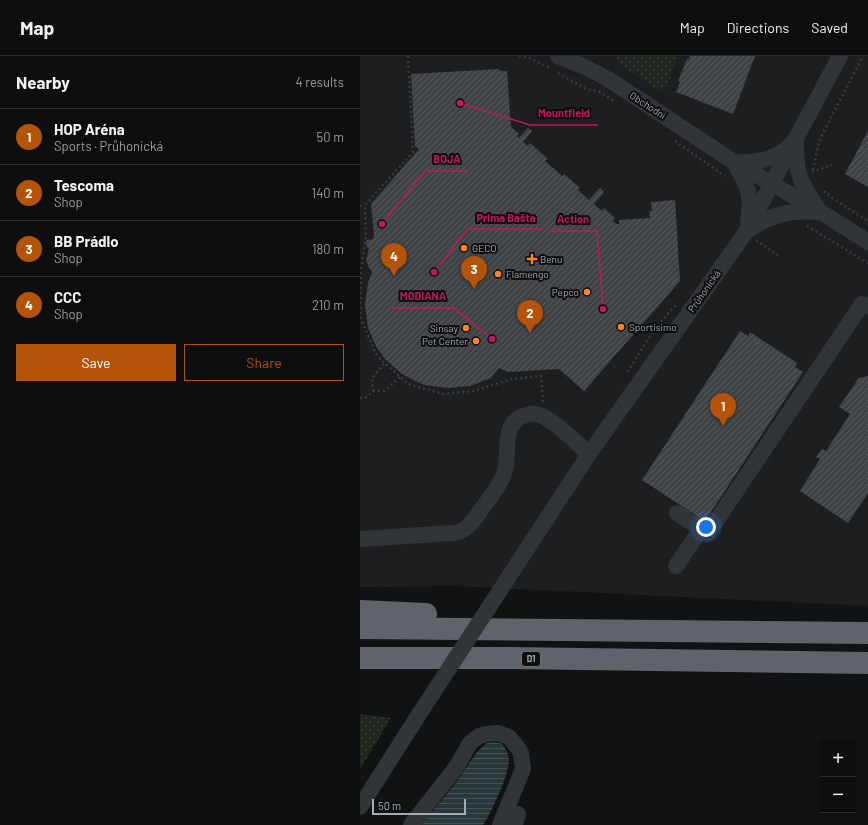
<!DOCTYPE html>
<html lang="en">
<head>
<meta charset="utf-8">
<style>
  body { margin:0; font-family:Barlow,sans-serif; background:#161717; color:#f1f3f6 }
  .controls { position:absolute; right:12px; bottom:12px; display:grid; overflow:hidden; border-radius:0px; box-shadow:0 1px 3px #0004 }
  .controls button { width:36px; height:36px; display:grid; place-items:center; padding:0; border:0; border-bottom:1px solid #2d2e2e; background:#0d0e0e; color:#f1f3f6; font:20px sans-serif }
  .scale { position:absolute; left:12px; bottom:10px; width:94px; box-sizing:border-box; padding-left:4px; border:2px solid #a2acb5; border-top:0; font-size:11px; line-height:14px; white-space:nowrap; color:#a2acb5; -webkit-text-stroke:3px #0d0d0e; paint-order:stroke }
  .you { position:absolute; left:346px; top:471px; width:14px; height:14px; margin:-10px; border:3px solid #fff; border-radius:50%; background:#1a73e8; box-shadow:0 0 0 6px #1a73e833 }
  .badge { display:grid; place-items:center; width:26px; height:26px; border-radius:50%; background:#b45309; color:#fff; font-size:13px; font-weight:700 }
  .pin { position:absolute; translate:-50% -33px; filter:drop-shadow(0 1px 2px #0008) }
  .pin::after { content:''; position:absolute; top:21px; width:14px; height:12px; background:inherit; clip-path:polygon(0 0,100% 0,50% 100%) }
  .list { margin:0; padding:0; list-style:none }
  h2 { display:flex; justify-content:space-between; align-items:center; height:52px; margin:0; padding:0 16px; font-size:17px }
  h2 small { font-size:13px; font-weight:400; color:#9a9c9e }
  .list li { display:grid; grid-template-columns:26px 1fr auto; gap:12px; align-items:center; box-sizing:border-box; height:56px; padding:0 16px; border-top:1px solid #2d2e2e }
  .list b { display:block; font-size:15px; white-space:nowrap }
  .list p { margin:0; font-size:13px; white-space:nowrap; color:#9a9c9e }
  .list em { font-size:13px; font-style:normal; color:#9a9c9e }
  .actions { display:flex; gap:8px; padding:12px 16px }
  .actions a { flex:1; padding:9px 0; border:1px solid #b45309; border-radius:0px; text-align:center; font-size:14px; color:#b45309 }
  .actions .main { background:#b45309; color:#fff }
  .map { position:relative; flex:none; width:508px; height:769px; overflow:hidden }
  header { display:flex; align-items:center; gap:24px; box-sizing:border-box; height:56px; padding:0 20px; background:#0d0e0e; border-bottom:1px solid #2d2e2e }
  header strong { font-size:19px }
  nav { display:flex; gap:22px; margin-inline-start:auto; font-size:14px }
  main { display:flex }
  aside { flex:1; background:#0d0e0e }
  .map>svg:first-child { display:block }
  .built { fill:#1d1e20 }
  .grass { fill:url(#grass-dots) }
  .water { fill:url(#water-rules) }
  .building { fill:url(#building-hatch) }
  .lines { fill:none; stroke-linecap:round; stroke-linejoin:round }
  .path { stroke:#383c40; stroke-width:2.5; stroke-dasharray:2 3; stroke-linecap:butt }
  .minor { stroke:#323538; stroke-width:16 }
  .highway { stroke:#5e646a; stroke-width:22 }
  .minor-bridge { stroke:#323538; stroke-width:16 }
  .poi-dot { fill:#fd841f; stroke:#0d0d0e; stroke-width:1.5 }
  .labels { text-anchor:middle; stroke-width:4; stroke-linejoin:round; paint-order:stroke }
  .shield { fill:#0d0d0e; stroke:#757c83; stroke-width:1 }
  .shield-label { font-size:9px; font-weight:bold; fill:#a2acb5 }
  .street-label { font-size:10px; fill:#a2acb5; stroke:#0d0d0e }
  .poi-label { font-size:10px; fill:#a2acb5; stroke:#0d0d0e; text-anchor:start }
  .leader { fill:none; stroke:#c2185b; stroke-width:1.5 }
  .callout-dot { fill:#c2185b; stroke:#0d0d0e; stroke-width:1.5 }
  .callout-label { font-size:11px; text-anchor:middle; font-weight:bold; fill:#c2185b; stroke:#0d0d0e; stroke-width:4; stroke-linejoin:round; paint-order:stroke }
</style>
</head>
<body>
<header>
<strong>Map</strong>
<nav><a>Map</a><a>Directions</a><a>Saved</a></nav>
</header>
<main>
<aside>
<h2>Nearby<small>4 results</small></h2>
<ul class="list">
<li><span class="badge">1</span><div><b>HOP Aréna</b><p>Sports · Průhonická</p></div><em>50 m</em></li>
<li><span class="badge">2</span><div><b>Tescoma</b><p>Shop</p></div><em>140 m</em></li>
<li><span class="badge">3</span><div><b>BB Prádlo</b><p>Shop</p></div><em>180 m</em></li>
<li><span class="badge">4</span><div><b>CCC</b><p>Shop</p></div><em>210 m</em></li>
</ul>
<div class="actions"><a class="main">Save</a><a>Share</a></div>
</aside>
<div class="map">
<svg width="508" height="769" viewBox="0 0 508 769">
  <defs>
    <pattern id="grass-dots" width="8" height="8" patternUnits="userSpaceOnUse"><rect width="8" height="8" fill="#1e261e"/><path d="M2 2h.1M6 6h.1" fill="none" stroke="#3c433c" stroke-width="1.8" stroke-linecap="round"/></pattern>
    <pattern id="water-rules" width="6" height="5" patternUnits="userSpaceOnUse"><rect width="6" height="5" fill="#29363a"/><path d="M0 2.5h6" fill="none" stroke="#455054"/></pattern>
    <pattern id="building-hatch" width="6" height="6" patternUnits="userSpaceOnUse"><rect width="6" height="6" fill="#404346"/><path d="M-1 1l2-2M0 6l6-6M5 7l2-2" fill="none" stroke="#585b5e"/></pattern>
  </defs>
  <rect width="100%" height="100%" fill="#111213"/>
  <!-- built -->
  <path class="built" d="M0 0H508V550L95 530 0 531Z"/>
  <!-- grass -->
  <g class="grass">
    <path d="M257 0H318L304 37 257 7Z"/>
    <path d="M0 658 31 662 0 713Z"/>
  </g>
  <!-- water -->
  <path class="water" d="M135 686 142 688C146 693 149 698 149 705 148 720 132 756 123 769H61L94 729 117 696 127 687Z"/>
  <!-- building -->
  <g class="building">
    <path d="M330 0H395L373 58 316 36 320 26 318 25 327 3 329 4Z"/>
    <path d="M139 13 140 15H147L151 71 159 78 157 80 159 82 168 72 172 75 163 86 168 90 170 87 188 103 185 105 202 120 204 118 220 132 218 134 229 144 240 132 244 136 234 148 242 155 244 152 255 162 253 165 257 168H259V164L290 162 289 155H292L291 146 315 144 320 225 224 335 199 313 148 316 139 312 131 322 110 330 88 332 65 329 55 325 42 318 25 303 17 292 8 272 5 249 8 227 12 216 9 212 6 204 9 193 5 188 7 184 13 183 14 180 11 148 59 93 55 90 51 18Z"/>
    <path d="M508 75V131L485 118Z"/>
    <path d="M380 275 388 280 390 276 437 307 435 311 443 316 345 465 282 424Z"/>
    <path d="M508 320V437L488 467 440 435 460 403 456 401 462 393 466 395 490 358 479 351 499 322Z"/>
  </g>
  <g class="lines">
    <!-- path -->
    <g class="path">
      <path d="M48 0 53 96 5 149 6 180 1 214 0 261 17 300 48 328 83 338 114 335 151 323 181 320 183 346"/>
      <path d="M159 0 169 2 190 12"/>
      <path d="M198 17 226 33 238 35 254 45"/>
      <path d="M315 85 365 120"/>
      <path d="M453 114 459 85 503 0"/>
      <path d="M452 116 472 109"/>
      <path d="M464 135 475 144 508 165"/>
      <path d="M0 150 5 149"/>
      <path d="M447 170 508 207"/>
      <path d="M396 184 419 200"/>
      <path d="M268 316C279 296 299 265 316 249"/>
      <path d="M13 335H24L40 321"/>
      <path d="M0 342 7 341 13 335 12 322 25 307"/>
    </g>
    <!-- minor -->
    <g class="minor">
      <path d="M198 0 225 11 248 23 374 106 461 156 508 186"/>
      <path d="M436 84C435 115 440 127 457 151"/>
      <path d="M374 106C387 130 393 137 388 165"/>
      <path d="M374 106C397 107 415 104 432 88"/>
      <path d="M387 175C411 158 429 154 459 156"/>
      <path d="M317 457 348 477 502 248 508 250"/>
      <path d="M0 483 94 477C107 475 114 464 121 454 129 443 139 431 144 418 151 399 140 369 163 360 170 357 178 357 184 361 200 369 215 386 229 398"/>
      <path d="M316 510 341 473"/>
      <path d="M150 519 229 398 386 176 480 0"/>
      <path d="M0 751 56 663"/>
      <path d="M51 769 97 710 110 687 119 680 126 678 138 677 149 681 158 692 161 697 163 713 140 769"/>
      <path d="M155 769 158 758"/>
    </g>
    <!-- highway -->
    <g class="highway">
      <path d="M0 555 66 558"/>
      <path d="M0 572 508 577"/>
      <path d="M0 602H149L508 607"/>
    </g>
    <!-- minor-bridge -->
    <path class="minor-bridge" d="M56 663 150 519"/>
  </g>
  <!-- markers -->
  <g class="poi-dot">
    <circle cx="104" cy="192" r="4"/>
    <path d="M170 197h4v4h4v4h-4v4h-4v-4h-4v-4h4z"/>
    <circle cx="138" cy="218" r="4"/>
    <circle cx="227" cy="236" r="4"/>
    <circle cx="261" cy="271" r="4"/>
    <circle cx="106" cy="272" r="4"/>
    <circle cx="116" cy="285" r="4"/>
  </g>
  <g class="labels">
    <!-- shield labels -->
    <rect class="shield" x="162" y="596" width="18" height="14" rx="3"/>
    <g class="shield-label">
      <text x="171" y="606">D1</text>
    </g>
    <!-- street labels -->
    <g class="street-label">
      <text transform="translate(288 49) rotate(33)" y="4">Obchodní</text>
      <text transform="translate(344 235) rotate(-55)" y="4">Průhonická</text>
    </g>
    <!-- poi labels -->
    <g class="poi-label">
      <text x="112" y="196">GECO</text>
      <text x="180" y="207">Benu</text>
      <text x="146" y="222">Flamengo</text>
      <text x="219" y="240" text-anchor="end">Pepco</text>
      <text x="269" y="275">Sportisimo</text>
      <text x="98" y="276" text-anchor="end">Sinsay</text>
      <text x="108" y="289" text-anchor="end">Pet Center</text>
    </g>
  </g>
  <!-- callouts -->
  <path class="leader" d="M100 47L170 69H238M22 168L65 115H108M74 216L108 173H183M243 253L237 175H189M132 283L94 252H32"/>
  <g class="callout-dot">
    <circle cx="100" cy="47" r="4"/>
    <circle cx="22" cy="168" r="4"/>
    <circle cx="74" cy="216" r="4"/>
    <circle cx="243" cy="253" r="4"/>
    <circle cx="132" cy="283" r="4"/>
  </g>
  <g class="callout-label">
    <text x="204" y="61">Mountfield</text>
    <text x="87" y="107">BOJA</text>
    <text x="146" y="166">Prima Bašta</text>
    <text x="213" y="167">Action</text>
    <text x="63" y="244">MODIANA</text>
  </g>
</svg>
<div class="controls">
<button>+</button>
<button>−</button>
</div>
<div class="scale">50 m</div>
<div class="you"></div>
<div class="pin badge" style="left:363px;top:370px">1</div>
<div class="pin badge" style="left:170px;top:277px">2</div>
<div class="pin badge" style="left:114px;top:233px">3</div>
<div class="pin badge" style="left:34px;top:220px">4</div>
</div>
</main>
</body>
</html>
